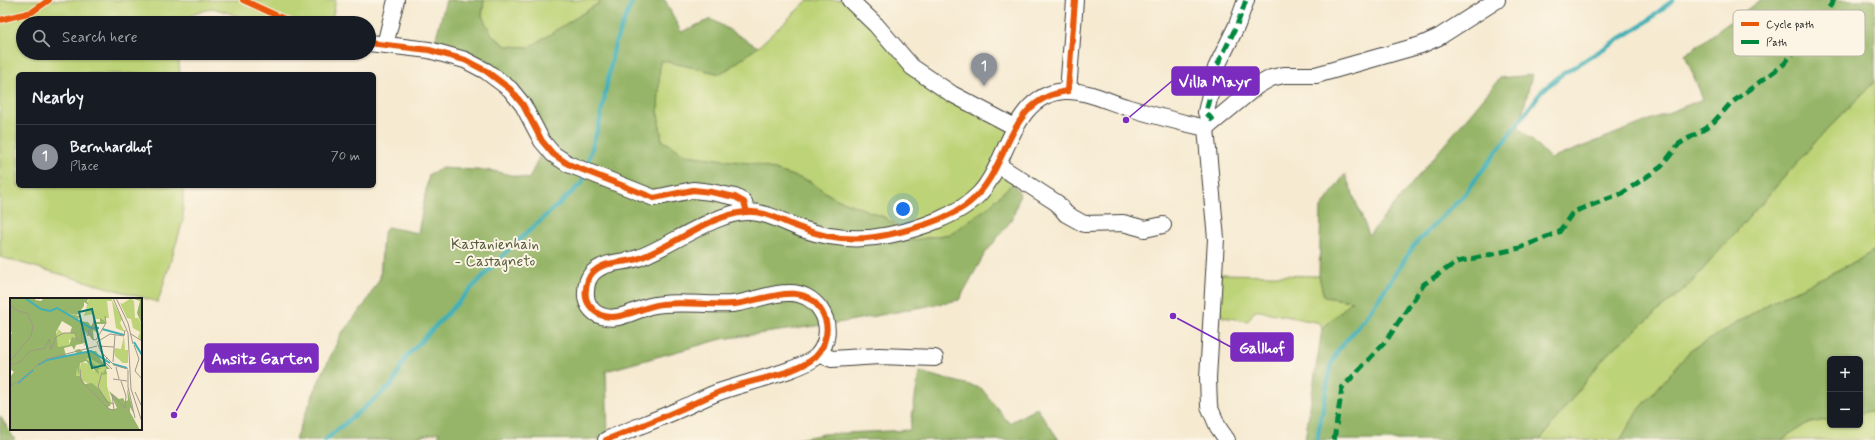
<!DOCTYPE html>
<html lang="en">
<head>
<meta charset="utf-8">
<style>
  body { margin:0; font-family:Mynerve,sans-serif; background:#242831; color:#f1f3f6 }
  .controls { position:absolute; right:12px; bottom:12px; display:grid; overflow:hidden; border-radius:6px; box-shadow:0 1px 3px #0004 }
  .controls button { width:36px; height:36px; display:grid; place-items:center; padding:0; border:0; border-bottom:1px solid #363941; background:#171b24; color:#f1f3f6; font:20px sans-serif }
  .you { position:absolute; left:903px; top:209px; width:14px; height:14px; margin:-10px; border:3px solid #fff; border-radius:50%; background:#1a73e8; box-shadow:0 0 0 6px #1a73e833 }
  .badge { display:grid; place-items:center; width:26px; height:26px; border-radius:50%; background:#8c9099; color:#fff; font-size:13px; font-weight:700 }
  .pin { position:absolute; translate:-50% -33px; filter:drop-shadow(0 1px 2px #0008) }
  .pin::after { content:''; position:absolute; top:21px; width:14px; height:12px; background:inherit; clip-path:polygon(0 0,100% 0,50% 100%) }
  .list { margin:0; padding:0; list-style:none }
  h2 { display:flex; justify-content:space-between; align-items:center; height:52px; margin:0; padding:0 16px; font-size:17px }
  h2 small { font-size:13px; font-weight:400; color:#9ea1a6 }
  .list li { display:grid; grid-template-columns:26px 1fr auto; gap:12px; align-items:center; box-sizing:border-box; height:64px; padding:0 16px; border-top:1px solid #363941 }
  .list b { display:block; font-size:15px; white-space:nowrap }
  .list p { margin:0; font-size:13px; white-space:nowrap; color:#9ea1a6 }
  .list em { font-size:13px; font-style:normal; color:#9ea1a6 }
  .icon { flex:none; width:22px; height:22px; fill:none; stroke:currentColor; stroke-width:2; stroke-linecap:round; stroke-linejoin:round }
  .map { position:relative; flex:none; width:1875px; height:440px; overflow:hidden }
  .search { position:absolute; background:#171b24; box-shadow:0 1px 3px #0004; left:16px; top:16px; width:360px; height:44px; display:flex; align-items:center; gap:10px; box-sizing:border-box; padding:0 14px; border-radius:22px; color:#9ea1a6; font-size:15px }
  .panel { position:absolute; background:#171b24; box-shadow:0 1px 3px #0004; left:16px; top:72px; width:360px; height:116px; border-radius:6px }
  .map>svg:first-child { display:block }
  .green { fill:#bdd377; stroke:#6c784a }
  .forest { fill:#96b568; stroke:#596842 }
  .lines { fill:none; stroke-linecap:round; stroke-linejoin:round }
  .stream { stroke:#3fb0b7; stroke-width:4.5 }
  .minor-casing { stroke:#3d3b37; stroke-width:18 }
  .minor { stroke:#fff; stroke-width:16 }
  .quiet { stroke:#00873e; stroke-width:5; stroke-dasharray:10 5; stroke-linecap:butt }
  .cycleway-casing { stroke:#fcf5e5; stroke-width:8 }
  .cycleway { stroke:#e8590c; stroke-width:6 }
  .labels { text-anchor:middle; stroke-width:4; stroke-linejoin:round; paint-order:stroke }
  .park-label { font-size:15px; fill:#545c3c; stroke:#fcf5e5 }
  .inset-river { fill:none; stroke:#3fb0b7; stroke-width:2 }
  .inset-road { fill:none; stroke:#9f9889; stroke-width:1 }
  .view { fill:#0f766e; fill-opacity:0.15; stroke:#0f766e; stroke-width:2 }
  .inset-edge { fill:none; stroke:#1c1c1c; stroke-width:2 }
  .key { fill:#fcf5e5; stroke:#b9b4a9; stroke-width:1 }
  .key-label { font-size:11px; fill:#1c1c1c }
  .leader { fill:none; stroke:#7b2cbf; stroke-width:1.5 }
  .callout-dot { fill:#7b2cbf; stroke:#fcf5e5; stroke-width:1.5 }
  .callout { fill:#7b2cbf; stroke:#7b2cbf; stroke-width:1.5 }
  .callout-label { font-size:16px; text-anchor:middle; font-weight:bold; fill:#fff }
</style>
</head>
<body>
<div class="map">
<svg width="1875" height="440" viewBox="0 0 1875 440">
  <rect width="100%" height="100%" fill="#fcf5e5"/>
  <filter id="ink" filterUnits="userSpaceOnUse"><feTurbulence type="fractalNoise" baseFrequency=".025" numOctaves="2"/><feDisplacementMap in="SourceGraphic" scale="8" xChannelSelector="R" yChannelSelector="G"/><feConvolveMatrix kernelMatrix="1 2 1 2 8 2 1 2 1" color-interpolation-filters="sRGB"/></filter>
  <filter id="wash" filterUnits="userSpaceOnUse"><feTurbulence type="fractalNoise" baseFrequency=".012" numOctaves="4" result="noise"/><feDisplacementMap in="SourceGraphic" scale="16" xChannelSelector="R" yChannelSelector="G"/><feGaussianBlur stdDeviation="0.9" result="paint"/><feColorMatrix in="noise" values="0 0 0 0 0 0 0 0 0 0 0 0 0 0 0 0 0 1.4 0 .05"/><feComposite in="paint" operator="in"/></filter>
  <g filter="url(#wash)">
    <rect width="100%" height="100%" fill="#f6ead1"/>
    <!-- green -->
    <g class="green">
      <path d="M0 0H336L331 23H260L213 8 191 15 184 23H23V53H178L180 74H18V186H183V221L158 302 0 257Z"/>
      <path d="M484 0H600L599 3 530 47 506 46 492 35 482 16Z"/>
      <path d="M808 0H850L912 67 1015 127 998 165 1013 183 987 208 950 234 902 242 894 224 884 217 834 198 809 181 756 164 686 155 662 140 658 114 660 60 721 74 758 47Z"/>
      <path d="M1875 81V250L1855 262 1775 300 1690 351 1638 411 1620 440H1540L1606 355 1689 285 1817 140Z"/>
      <path d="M1220 274 1319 276 1324 297 1352 301 1322 329 1320 323 1255 310 1248 321 1223 317 1219 309Z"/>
      <path d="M1875 411V440H1781L1806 424 1830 419V425H1860V414Z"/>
    </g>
    <!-- forest -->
    <g class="forest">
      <path d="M446 0H484L482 16 492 35 506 46 530 47 599 3 600 0H665L681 32 711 19 758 47 721 74 660 60 658 114 662 140 686 155 756 164 809 181 834 198 884 217 894 224 902 242 950 234 987 208 1013 183 1020 194 1013 218 984 255 959 300 844 322 722 339 606 371 608 439 439 440V432L406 440H295L317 385 341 334 365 304 380 278 383 235 387 227 418 233 429 174 442 168 493 171 529 179 546 142 527 101 434 45Z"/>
      <path d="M1760 0H1875V81L1817 140 1689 285 1606 355 1540 440H1305L1322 329 1352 301 1324 297 1319 276 1321 208 1345 174 1369 235 1500 78 1532 75 1519 127 1551 159 1703 99 1685 55Z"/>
      <path d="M1875 250V411L1860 414V359H1830V419L1806 424 1781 440H1620L1638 411 1690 351 1775 300 1855 262Z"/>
      <path d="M919 372 981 388 1009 423 1037 408 1059 440H793L824 434 910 430Z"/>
      <path d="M0 416 15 440H0Z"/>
    </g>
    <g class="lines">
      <!-- stream -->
      <g class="stream">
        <path d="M325 440 392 385 406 357 508 250 582 183 600 120 615 43 633 0"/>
        <path d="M1317 440 1331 365 1338 350 1367 316 1415 244 1464 195 1542 91 1561 75 1645 23 1673 0"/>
      </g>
    </g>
  </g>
  <g filter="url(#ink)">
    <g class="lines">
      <defs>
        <g id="minor">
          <path d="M850 0 876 25 912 67 952 94 1015 127"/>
          <path d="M369 43 429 50 465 60 486 71 510 89 523 105 542 141 553 154 568 164 654 198 693 190 711 192 735 197 744 202 747 212"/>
          <path d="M385 45 396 0"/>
          <path d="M1068 91 1075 0"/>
          <path d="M1213 121 1206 112 1216 68 1237 25 1246 0"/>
          <path d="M1206 128 1257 86 1271 78 1284 75H1316L1421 45 1439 37 1497 0"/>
          <path d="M1206 128 1216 239 1208 378 1209 406 1218 427 1227 440"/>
          <path d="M998 165 1057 203 1066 214 1084 224 1123 223 1145 229 1163 225"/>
          <path d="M819 354 832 359 879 356 935 358"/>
          <path d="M606 440C629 430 653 421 676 411 690 405 703 398 716 393 739 384 803 370 817 356 829 343 830 323 820 309 813 299 801 292 788 293 769 293 751 302 732 304 705 306 677 300 650 306 636 310 617 322 602 316 591 313 585 302 586 292 586 283 589 275 596 270 608 261 624 263 638 258 669 247 717 211 748 212 767 212 785 223 802 229 831 239 860 241 889 235 919 229 960 215 980 193 1009 161 1012 94 1065 91 1085 90 1107 101 1126 107 1152 115 1179 122 1206 128"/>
        </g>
      </defs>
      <!-- minor casing -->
      <use href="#minor" class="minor-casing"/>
      <!-- minor -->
      <use href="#minor" class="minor"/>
      <!-- quiet -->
      <g class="quiet">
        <path d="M1213 121 1206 112 1216 68 1237 25 1246 0"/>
        <path d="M1334 440 1342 388 1386 341 1424 284 1457 262 1520 248 1559 232 1573 212 1621 194 1661 167 1679 144 1711 125 1730 104 1784 64 1819 23 1834 0"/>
      </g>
      <defs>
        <g id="cycleway">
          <path d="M243 0 293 23"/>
          <path d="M0 20 32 12 49 0"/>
          <path d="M369 43 429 50 465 60 486 71 510 89 523 105 542 141 553 154 568 164 654 198 693 190 711 192 735 197 744 202 747 212"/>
          <path d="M606 440C630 430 655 421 679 410 696 403 712 394 730 388 755 379 787 376 810 361 818 356 823 349 825 339 828 330 827 321 822 312 803 278 764 301 735 304 711 306 687 301 662 304 640 306 607 331 590 306 584 299 585 289 588 280 596 260 620 264 637 259 672 247 707 216 745 212 763 210 781 221 798 227 822 237 849 241 875 237 902 233 948 220 969 203 1012 168 1004 99 1068 91L1075 0"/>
        </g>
      </defs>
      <!-- cycleway casing -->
      <use href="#cycleway" class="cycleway-casing"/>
      <!-- cycleway -->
      <use href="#cycleway" class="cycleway"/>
    </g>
  </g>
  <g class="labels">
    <!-- park labels -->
    <g class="park-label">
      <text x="495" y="249">Kastanienhain<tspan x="495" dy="17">- Castagneto</tspan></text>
    </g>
  </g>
  <!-- overview -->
  <g transform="translate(10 298)">
    <rect width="132" height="132" fill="#f6ead1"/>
    <path d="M79 0H101L112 21 110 25 115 34 106 30 102 3H97L99 20H96L95 24 90 21H83V16L74 18ZM121 0 124 3 125 20H128L132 27 131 43 128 39 130 34 123 30 121 21 117 20 110 5 112 6ZM48 31 53 35H65L66 41 59 42V47L48 50 45 39ZM114 38 115 52H118V65H113L105 58 104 53 105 50 111 51ZM79 60 96 70 94 76H97V88L102 106 97 105 84 89 66 79 65 73 67 70 69 75 71 64 80 66 84 73 89 70 76 61Z" fill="#bdd377"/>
    <path d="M0 0H26L25 2 31 3 34 0H79L77 3 79 7 74 4V8L67 17 56 15 69 18 68 23 78 24 81 28 84 24H90V20L96 24 95 26H85L89 30 86 34 83 32 84 43 72 30 77 45 74 48 75 45 66 47 64 52 62 48 54 50 56 58 67 56 65 52 70 51 73 54 86 53 91 62 100 71H96L97 76 92 77 96 70 79 60 76 61 91 71H88L89 77 76 63 70 65 69 77 67 70 66 78H70L75 86 82 85 89 91 101 107 98 109 101 112 107 110 99 93 109 101 113 100 115 104 118 102 117 90 124 116 120 109V114L130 132H0V79L4 74 0 71V37L2 35 0 33ZM52 23 62 29 60 35 65 36 66 40 62 39 59 47 48 49 46 34ZM121 0H132V27L127 15 130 3Z" fill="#96b568" fill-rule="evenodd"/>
    <path class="inset-river" d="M15 0 31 11 40 13 47 10 81 30H89M92 31 114 37M124 44 132 57M103 66 117 70M28 67 37 62 81 53 100 65M8 85 23 72"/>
    <path class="inset-road" d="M103 0 118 35 121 91 132 124M106 0 118 25 123 46M0 7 8 13 17 15 23 28 21 38 0 63M79 31 82 41 86 42M82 33 84 21M121 36 132 43M86 42 96 25 95 18M87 44 100 36 114 38 115 32M87 44 91 54 104 67 118 71M124 47 129 61 125 73 132 81M88 48 104 49M97 59 95 64 102 71M103 64 105 37M0 67 10 64 20 53 35 50 39 41 41 52 46 39 54 35H65L67 42 72 44 71 30 78 38 79 31M106 69 109 81M70 71 71 83 99 111 104 112 102 96 115 111M118 72V89L125 120M92 74 88 89 97 104 104 106M103 81 117 83M111 83 116 98 115 110M0 88 12 82 26 68 37 61 87 48M125 94 132 109"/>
    <path class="view" d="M82 11 95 67 82 70 69 14Z"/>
    <rect width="132" height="132" class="inset-edge"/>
  </g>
  <!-- legend -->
  <rect x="1733" y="10" width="132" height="46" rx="6" class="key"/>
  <rect x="1741" y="22" width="18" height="4" fill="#e8590c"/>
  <rect x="1741" y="40" width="18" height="4" fill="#00873e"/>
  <g class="key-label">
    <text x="1766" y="28">Cycle path</text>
    <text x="1766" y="46">Path</text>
  </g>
  <!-- callouts -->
  <path class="leader" d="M1126 120L1172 81M1173 316L1231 347M174 415L205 358"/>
  <g class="callout-dot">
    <circle cx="1126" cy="120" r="4"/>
    <circle cx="1173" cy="316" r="4"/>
    <circle cx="174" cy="415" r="4"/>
  </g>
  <g class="callout">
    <rect x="1172" y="67" width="87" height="28" rx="4"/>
    <rect x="1231" y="333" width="62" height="28" rx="4"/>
    <rect x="205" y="344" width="113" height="28" rx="4"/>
  </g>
  <g class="callout-label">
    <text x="1215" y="87">Villa Mayr</text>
    <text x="1262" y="353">Gallhof</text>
    <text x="262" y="364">Ansitz Garten</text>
  </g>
</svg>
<div class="controls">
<button>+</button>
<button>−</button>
</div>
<div class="you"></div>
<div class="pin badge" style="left:984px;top:86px">1</div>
<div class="search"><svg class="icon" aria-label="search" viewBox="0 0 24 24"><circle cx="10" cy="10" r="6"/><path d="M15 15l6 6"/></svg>Search here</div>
<section class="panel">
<h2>Nearby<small></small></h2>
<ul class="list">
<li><span class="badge">1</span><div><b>Bernhardhof</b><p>Place</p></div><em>70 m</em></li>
</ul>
</section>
</div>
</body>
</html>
